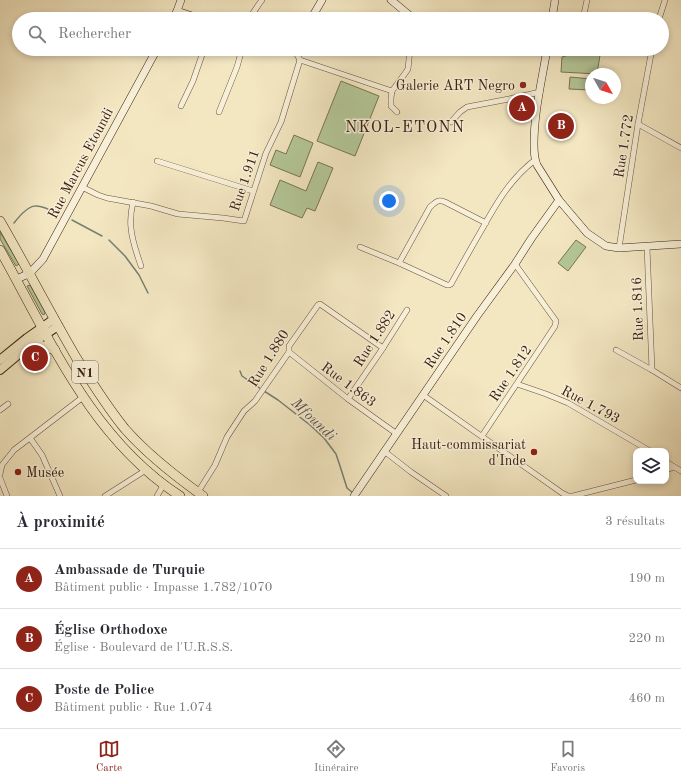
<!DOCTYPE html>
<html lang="fr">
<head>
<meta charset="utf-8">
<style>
  body { margin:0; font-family:"Old Standard TT",serif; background:#f7f7f7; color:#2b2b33 }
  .controls { position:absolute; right:12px; bottom:12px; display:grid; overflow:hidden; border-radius:8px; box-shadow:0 2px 6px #0003 }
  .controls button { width:36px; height:36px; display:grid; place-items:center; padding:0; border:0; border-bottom:1px solid #e1e1e2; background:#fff; color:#2b2b33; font:20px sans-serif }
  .compass { position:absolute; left:585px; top:68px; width:36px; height:36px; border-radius:50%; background:#fff; box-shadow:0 2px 6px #0003; rotate:129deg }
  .you { position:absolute; left:389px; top:201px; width:14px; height:14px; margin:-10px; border:3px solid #fff; border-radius:50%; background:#1a73e8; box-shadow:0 0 0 6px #1a73e833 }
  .badge { display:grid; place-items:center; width:26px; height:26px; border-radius:50%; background:#8f2418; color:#fff; font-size:13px; font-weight:700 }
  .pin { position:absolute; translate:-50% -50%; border:2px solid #fff; box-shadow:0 1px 4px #0006 }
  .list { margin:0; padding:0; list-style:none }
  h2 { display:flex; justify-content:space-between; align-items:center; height:52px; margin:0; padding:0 16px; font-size:17px }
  h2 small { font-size:13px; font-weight:400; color:#7c7c81 }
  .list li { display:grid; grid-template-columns:26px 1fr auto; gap:12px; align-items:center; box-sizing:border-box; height:60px; padding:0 16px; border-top:1px solid #e1e1e2 }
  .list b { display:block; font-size:15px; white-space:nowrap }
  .list p { margin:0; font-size:13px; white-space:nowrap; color:#7c7c81 }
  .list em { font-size:13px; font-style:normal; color:#7c7c81 }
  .icon { flex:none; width:22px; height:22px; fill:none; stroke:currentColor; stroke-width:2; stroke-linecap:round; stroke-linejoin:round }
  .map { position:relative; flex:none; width:681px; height:496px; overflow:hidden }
  .search { position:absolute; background:#fff; box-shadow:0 2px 6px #0003; left:12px; right:12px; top:12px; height:44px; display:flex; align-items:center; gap:10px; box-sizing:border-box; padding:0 14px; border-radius:22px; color:#7c7c81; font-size:15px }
  .sheet { height:232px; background:#fff }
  nav { display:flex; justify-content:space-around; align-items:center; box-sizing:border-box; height:56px; border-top:1px solid #e1e1e2; background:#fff; font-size:11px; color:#7c7c81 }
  nav a { display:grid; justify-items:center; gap:2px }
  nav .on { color:#8f2418 }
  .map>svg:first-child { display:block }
  .green { fill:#b4c798; stroke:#787454 }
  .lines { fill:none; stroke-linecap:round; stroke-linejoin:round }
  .stream { stroke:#758072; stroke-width:1.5 }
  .street-casing { stroke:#69523c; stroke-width:6 }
  .secondary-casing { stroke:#3b2110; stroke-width:8 }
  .primary-casing { stroke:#3b2110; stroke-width:10 }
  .highway-casing { stroke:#3b2110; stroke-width:10 }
  .street { stroke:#f7efd7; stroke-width:5 }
  .secondary { stroke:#f7efd7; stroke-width:7 }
  .primary { stroke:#f3e7c2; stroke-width:8 }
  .highway { stroke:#f3e7c2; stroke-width:9 }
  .poi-dot { fill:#8f2418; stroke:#f7efd7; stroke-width:1.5 }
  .labels { text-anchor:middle; stroke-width:3; stroke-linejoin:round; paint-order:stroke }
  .shield { fill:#f7efd7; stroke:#735f4c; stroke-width:1 }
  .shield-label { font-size:13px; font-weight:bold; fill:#3b2110 }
  .poi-label { font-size:14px; fill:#3b2110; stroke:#f7efd7; text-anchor:end }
  .street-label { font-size:14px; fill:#3b2110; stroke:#f7efd7 }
  .water-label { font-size:15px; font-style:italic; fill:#585141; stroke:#f7efd7 }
  .quarter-label { font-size:16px; letter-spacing:1px; fill:#3b2110; stroke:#f7efd7 }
</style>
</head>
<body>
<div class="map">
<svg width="681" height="496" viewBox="0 0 681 496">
  <rect width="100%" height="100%" fill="#f3e7c2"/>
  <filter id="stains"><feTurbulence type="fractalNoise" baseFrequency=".005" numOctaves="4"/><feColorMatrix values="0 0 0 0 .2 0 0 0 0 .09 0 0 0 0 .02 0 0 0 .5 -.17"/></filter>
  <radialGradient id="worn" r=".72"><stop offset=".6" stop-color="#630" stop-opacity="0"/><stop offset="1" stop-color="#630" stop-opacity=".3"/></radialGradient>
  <!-- green -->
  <g class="green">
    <path d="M589 49H601L597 74 561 72 562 57Z"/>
    <path d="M570 77 591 79 590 90 569 89Z"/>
    <path d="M341 81 379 96 355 156 317 141Z"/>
    <path d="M294 135 313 143 300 177 270 165 276 150 286 154Z"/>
    <path d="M318 162 333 168 315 211 307 208 302 218 270 205 280 180 306 191Z"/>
    <path d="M0 232 19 264 16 266 0 239Z"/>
    <path d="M576 240 586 247 568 271 558 263Z"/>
    <path d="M30 285 45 312 44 315 42 314 27 286Z"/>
  </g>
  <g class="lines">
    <!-- stream -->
    <g class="stream">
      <path d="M72 220 102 236"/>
      <path d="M14 223C31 201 36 203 59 214"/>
      <path d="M109 240 125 256 139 275 148 293"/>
      <path d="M240 371 242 376 261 389"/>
      <path d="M264 391 278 400 310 425 324 438 336 454 340 466 347 488 353 493"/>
    </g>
    <defs>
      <g id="street">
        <path d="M584 14 587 0"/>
        <path d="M249 19 259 4 262 0"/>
        <path d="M659 19 665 0"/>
        <path d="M294 49 300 60"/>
        <path d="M300 60 392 91 391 98V106L397 112"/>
        <path d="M392 91 406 72 408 69 410 49"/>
        <path d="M181 106 193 81 204 49"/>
        <path d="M219 112 237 67 242 49"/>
        <path d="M451 122 460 112 467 107 509 99 540 92"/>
        <path d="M638 124 681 148"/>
        <path d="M157 161 253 191"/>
        <path d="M82 187 98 195 107 198 151 206 178 214 223 218 244 221 266 153 281 122 300 60"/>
        <path d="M133 202C131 211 130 220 131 228 132 241 137 254 141 266"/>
        <path d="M486 223 445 202C437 199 436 202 430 207L399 263 447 285H449L451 284C461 266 471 248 481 231 496 204 510 179 535 160"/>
        <path d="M360 247 399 263"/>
        <path d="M647 247 652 370"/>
        <path d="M619 248 638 124 652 49"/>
        <path d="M616 350 652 370 681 388"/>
        <path d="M289 352 348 399 397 434"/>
        <path d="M517 384 546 394 568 403 638 444 650 451"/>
        <path d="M423 395 562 493 568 496H573L636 480"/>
        <path d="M348 399 383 348 407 310"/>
        <path d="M0 410 8 404"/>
        <path d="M482 436 555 326 556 321 515 264"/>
        <path d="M30 438 42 455 60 496"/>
        <path d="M384 451 411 472 446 496"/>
        <path d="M666 462 681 471"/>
        <path d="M666 470 674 467"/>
        <path d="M0 474 2 465 14 450 83 397"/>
        <path d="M0 478 7 496"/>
        <path d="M198 492 215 465 227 437 244 411 255 401 289 352V346L318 305 320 304 383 348"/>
        <path d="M105 496 146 470"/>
        <path d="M157 496 164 484"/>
      </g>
      <g id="secondary">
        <path d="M391 0 414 19"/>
        <path d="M177 11 201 19"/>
        <path d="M173 19 177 11 181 0"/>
        <path d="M311 19 322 0"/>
        <path d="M552 19 555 0"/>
        <path d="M547 49C542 80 534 112 534 144 534 151 534 158 537 165L559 200 587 233 606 246 619 248 681 244"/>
        <path d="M17 279 30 273 43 259 157 49"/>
        <path d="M354 496 477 316 515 264 531 239 559 200"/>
      </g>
      <g id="primary">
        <path d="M0 360 27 338 54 319"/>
        <path d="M0 370 31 344 58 326"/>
      </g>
      <g id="highway">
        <path d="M0 221C26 266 50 313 77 359 92 383 107 407 125 429 148 455 175 476 203 496"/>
        <path d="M0 250C50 339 91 438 180 496"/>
        <path d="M31 344 40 345 55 350"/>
      </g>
    </defs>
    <!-- street casing -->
    <use href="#street" class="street-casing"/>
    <!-- secondary casing -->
    <use href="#secondary" class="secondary-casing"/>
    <!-- primary casing -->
    <use href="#primary" class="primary-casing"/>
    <!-- highway casing -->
    <use href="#highway" class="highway-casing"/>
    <!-- street -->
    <use href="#street" class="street"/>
    <!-- secondary -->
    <use href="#secondary" class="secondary"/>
    <!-- primary -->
    <use href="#primary" class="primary"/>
    <!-- highway -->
    <use href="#highway" class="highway"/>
  </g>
  <!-- markers -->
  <g class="poi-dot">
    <circle cx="523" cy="85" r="4"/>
    <circle cx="534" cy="452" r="4"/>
    <circle cx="18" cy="472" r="4"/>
  </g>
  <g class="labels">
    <!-- shield labels -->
    <rect class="shield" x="72" y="361" width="26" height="22" rx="3"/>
    <g class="shield-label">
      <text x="85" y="377">N1</text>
    </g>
    <!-- poi labels -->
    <g class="poi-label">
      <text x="515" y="90">Galerie ART Negro</text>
      <text x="526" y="449">Haut-commissariat<tspan x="526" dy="16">d'Inde</tspan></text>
      <text x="26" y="477" text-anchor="start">Musée</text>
    </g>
    <!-- street labels -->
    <g class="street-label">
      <text transform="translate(623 146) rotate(-81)" y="5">Rue 1.772</text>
      <text transform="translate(80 163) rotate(-62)" y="5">Rue Marcus Etoundi</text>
      <text transform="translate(244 180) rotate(-71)" y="5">Rue 1.911</text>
      <text transform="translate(637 309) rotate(-92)" y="5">Rue 1.816</text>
      <text transform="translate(374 338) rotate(-57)" y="5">Rue 1.882</text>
      <text transform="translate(445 340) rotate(-56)" y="5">Rue 1.810</text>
      <text transform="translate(268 358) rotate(-58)" y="5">Rue 1.880</text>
      <text transform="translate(510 373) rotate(-56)" y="5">Rue 1.812</text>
      <text transform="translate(349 384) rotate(37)" y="5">Rue 1.863</text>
      <text transform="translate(591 404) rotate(28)" y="5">Rue 1.793</text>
    </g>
    <!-- water labels -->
    <g class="water-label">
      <text transform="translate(314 419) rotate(43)" y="5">Mfoundi</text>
    </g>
    <!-- quarter labels -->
    <g class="quarter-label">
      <text x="405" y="132">NKOL-ETONN</text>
    </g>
  </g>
  <rect width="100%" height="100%" filter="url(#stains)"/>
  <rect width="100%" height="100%" fill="url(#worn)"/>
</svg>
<div class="controls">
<button><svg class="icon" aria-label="layers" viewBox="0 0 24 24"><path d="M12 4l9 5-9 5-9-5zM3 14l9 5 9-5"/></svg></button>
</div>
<svg class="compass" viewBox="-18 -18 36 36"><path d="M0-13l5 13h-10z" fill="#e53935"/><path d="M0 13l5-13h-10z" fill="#7c7c81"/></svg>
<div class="you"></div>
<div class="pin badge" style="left:522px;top:108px">A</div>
<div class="pin badge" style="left:561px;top:126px">B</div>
<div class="pin badge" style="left:35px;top:358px">C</div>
<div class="search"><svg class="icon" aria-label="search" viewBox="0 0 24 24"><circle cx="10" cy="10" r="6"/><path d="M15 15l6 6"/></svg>Rechercher</div>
</div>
<section class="sheet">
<h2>À proximité<small>3 résultats</small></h2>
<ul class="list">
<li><span class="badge">A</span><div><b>Ambassade de Turquie</b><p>Bâtiment public · Impasse 1.782/1070</p></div><em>190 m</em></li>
<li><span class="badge">B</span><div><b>Église Orthodoxe</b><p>Église · Boulevard de l'U.R.S.S.</p></div><em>220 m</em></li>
<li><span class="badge">C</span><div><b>Poste de Police</b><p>Bâtiment public · Rue 1.074</p></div><em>460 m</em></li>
</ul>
</section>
<nav>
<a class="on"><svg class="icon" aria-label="map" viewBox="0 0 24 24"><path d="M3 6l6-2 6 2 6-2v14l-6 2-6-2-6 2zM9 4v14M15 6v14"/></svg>Carte</a>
<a><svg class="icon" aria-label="directions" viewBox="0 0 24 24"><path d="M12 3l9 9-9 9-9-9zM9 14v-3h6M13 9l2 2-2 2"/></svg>Itinéraire</a>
<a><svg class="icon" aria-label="saved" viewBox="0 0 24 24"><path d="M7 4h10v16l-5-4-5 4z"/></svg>Favoris</a>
</nav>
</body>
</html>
